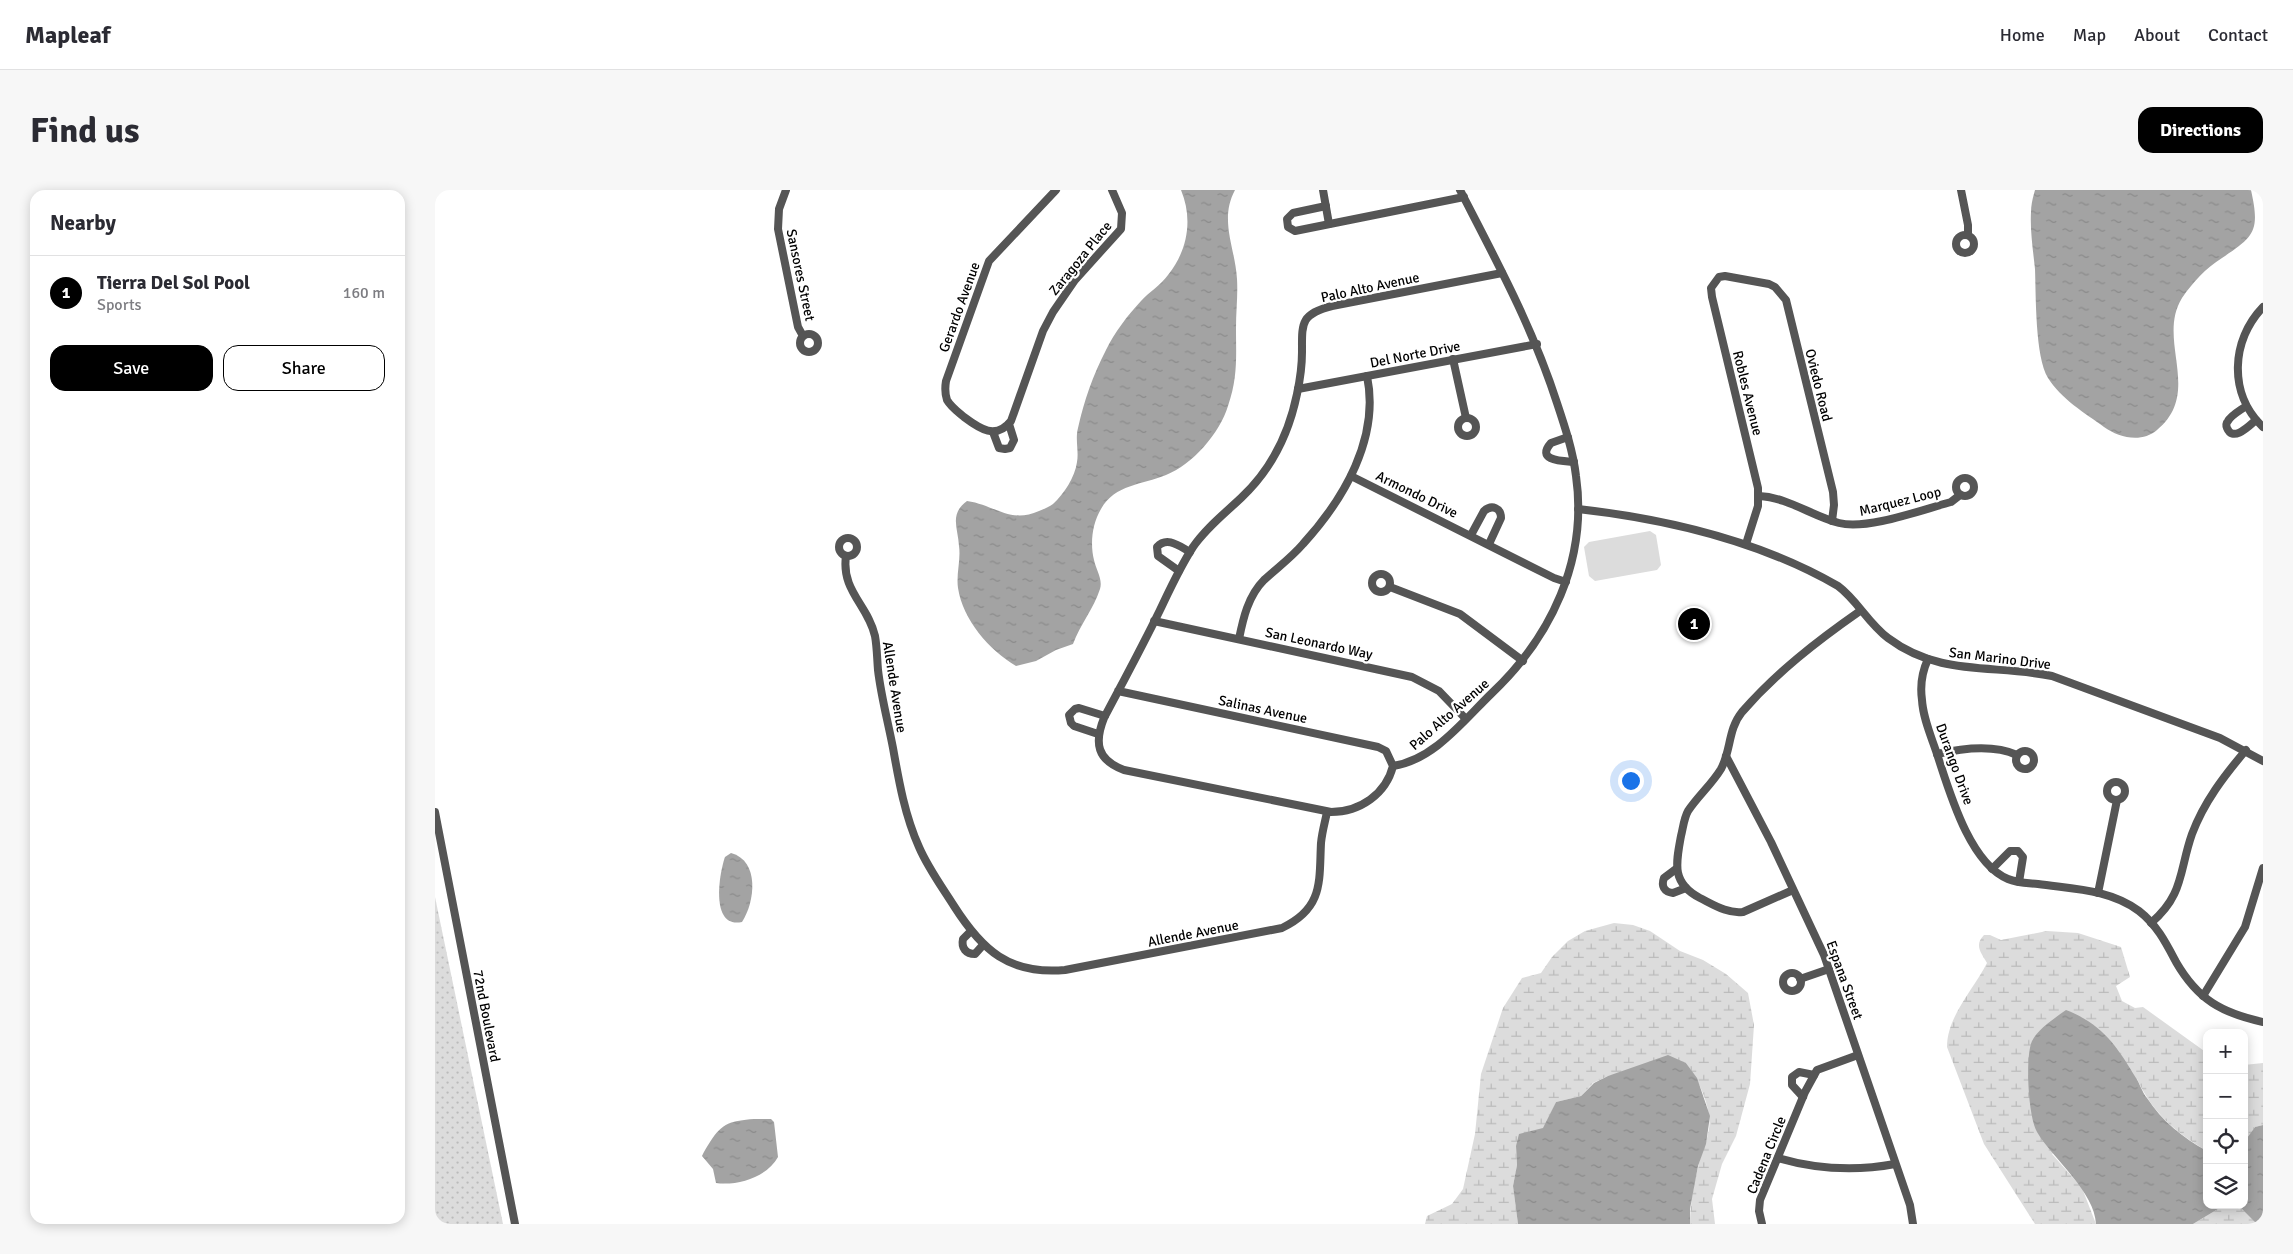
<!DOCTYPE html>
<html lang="en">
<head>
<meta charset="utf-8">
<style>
  body { margin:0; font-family:Signika,sans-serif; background:#f7f7f7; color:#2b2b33 }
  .controls { position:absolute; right:15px; bottom:15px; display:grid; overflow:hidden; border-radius:10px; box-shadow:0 2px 12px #0003 }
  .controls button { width:45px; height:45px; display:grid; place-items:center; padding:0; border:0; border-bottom:1px solid #e1e1e2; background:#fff; color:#2b2b33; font:25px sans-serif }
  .you { position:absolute; left:1195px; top:590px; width:18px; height:18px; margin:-12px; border:4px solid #fff; border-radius:50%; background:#1a73e8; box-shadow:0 0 0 8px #1a73e833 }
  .badge { display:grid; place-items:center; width:32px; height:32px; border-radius:50%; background:#000; color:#fff; font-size:16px; font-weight:700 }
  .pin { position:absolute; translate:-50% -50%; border:2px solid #fff; box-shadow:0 1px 5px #0006 }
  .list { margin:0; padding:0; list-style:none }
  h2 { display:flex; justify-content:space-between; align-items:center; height:65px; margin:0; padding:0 20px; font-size:21px }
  h2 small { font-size:16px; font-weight:400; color:#7c7c81 }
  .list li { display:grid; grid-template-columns:32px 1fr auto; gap:15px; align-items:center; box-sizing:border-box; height:75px; padding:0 20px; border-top:1px solid #e1e1e2 }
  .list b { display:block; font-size:19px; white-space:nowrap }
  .list p { margin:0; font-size:16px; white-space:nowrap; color:#7c7c81 }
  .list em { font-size:16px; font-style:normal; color:#7c7c81 }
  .actions { display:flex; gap:10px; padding:15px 20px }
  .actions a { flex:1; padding:11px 0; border:1px solid #000; border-radius:15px; text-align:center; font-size:18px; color:#000 }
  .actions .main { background:#000; color:#fff }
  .icon { flex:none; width:28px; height:28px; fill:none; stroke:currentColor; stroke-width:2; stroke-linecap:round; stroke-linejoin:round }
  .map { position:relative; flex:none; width:1828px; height:1034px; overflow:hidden; border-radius:15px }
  header { display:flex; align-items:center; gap:30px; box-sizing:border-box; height:70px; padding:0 25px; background:#fff; border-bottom:1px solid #e1e1e2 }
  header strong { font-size:24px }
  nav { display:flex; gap:28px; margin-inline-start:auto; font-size:18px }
  .intro { display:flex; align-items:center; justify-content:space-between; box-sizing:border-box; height:120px; padding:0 30px }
  h1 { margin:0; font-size:35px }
  .button { padding:12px 22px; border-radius:15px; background:#000; color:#fff; font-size:18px; font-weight:700 }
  main { display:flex; gap:30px; padding:0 30px }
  aside { flex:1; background:#fff; border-radius:15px; box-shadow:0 2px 12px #0003 }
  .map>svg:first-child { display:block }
  .green { fill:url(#green-dots) }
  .wetland { fill:url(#wetland-marsh) }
  .pitch { fill:#dcdcdc }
  .water { fill:url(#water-ripples) }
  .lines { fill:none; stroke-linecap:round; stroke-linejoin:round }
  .minor { stroke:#555; stroke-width:8 }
  .labels { text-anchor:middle; stroke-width:4.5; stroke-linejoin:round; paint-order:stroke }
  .street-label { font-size:14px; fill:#000; stroke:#fff }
</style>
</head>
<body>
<header>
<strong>Mapleaf</strong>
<nav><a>Home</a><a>Map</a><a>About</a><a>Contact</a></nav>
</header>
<div class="intro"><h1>Find us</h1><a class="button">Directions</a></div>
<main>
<aside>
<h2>Nearby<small></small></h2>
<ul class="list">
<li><span class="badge">1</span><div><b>Tierra Del Sol Pool</b><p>Sports</p></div><em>160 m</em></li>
</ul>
<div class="actions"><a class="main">Save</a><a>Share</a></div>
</aside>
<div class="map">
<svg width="1828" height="1034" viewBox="0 0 1828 1034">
  <defs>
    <pattern id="green-dots" width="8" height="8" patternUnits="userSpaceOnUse" patternTransform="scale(1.25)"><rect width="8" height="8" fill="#dcdcdc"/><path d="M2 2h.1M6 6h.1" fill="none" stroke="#bbb" stroke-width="1.8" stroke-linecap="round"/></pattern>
    <pattern id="wetland-marsh" width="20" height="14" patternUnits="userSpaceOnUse" patternTransform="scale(1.25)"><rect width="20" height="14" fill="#dcdcdc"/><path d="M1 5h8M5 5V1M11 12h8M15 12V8" fill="none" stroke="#bbb"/></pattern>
    <pattern id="water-ripples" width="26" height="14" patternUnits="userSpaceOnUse" patternTransform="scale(1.25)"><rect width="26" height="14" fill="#a3a3a3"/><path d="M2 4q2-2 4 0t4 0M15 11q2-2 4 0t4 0" fill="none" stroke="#8b8b8b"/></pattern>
  </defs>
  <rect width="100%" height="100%" fill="#fff"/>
  <!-- green -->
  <path class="green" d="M0 707 68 1034H0Z"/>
  <!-- wetland -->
  <g class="wetland">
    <path d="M1179 733 1198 735 1215 741 1245 761 1268 770 1291 784 1313 803 1319 835 1315 894 1301 946 1287 974 1277 1009 1280 1034H1255C1255 1014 1259 993 1264 973 1268 959 1277 940 1274 925 1271 906 1262 888 1251 873L1173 886 1158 893 1146 906 1121 912 1109 938 1081 956 1082 975 1078 996 1083 1034H990L992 1026 1017 1014 1028 999 1040 944 1046 884 1068 818 1087 788 1106 783 1117 767 1133 751 1150 741Z"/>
    <path d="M1612 741 1643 743 1686 757 1695 787 1681 796 1687 811 1700 818 1708 817 1772 863V961C1741 943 1717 922 1702 889L1617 964 1647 998 1661 1034H1600L1549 954 1512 857C1512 826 1539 799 1552 773 1546 763 1539 755 1549 745H1555L1566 750Z"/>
    <path d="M1828 873V935L1820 937 1809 952V875Z"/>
    <path d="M1788 1016 1806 1018 1823 1034H1758Z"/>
  </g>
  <!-- pitch -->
  <path class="pitch" d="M1215 341 1221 345 1226 375 1222 380 1160 391 1154 386 1149 357 1154 352Z"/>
  <!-- water -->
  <g class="water">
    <path d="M746 0H800C784 30 800 57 802 89 803 105 801 121 801 138 801 167 803 187 793 216 785 243 757 275 731 285 707 295 680 294 666 319 657 334 655 354 659 370 661 380 668 389 665 399 659 418 645 435 638 454L621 460 601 471 581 476C554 460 528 430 523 398 521 384 526 370 524 356 523 338 514 324 532 311 560 315 575 334 604 321 609 319 614 317 618 314 629 304 640 287 642 272 644 261 640 249 643 238 649 211 658 185 671 160 680 142 692 126 706 111 714 102 726 95 733 85 753 60 758 29 746 0Z"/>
    <path d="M1600 0H1816C1825 41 1820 46 1787 68 1771 78 1758 92 1747 108 1721 150 1768 202 1722 240 1707 253 1684 248 1669 237 1650 223 1626 209 1613 188 1600 167 1601 105 1600 79 1598 60 1595 41 1596 22 1596 15 1598 7 1600 0Z"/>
    <path d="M1252 427 1268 431 1266 441 1250 437Z"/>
    <path d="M296 663C325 671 320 712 307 732 275 739 284 684 290 667Z"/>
    <path d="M1631 820C1667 834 1682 856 1701 888 1705 894 1707 902 1712 908 1727 931 1748 948 1772 961V1015H1809V952L1820 937 1828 935V1034L1821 1033 1806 1018 1788 1016 1758 1034H1661C1660 1002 1618 969 1602 942 1593 927 1590 866 1597 851 1604 838 1620 828 1631 820Z"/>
    <path d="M1233 865 1251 873 1262 888 1275 926 1271 954 1263 976 1255 1019V1034H1083L1078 996 1082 975 1081 956 1084 944 1108 938 1121 912 1146 906 1159 893 1173 886Z"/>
    <path d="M319 929H336L339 932 343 967C332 987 303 996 281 993L278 979 267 966C269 961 272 957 275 952 288 932 296 931 319 929Z"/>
  </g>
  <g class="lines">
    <!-- minor -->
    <g class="minor">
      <path d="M351 0 344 19 343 39 363 137 368 146"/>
      <path d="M621 0 554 71 511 191C510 197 510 204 512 210 516 217 523 222 529 227 545 239 561 250 576 231L608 141 618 122 640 90 686 39 687 23 677 0"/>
      <path d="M888 0 894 34"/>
      <path d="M1526 0 1533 35V45"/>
      <path d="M891 16 858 23 852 29 853 37 860 41 1029 7"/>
      <circle cx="1530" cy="54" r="9"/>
      <path d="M1828 117C1796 150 1793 204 1828 237"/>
      <circle cx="374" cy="153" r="9"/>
      <path d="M1018 169 1031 228"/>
      <path d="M863 199 1102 154"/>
      <path d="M1811 216C1806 220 1796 225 1793 231 1791 233 1791 236 1792 238 1798 253 1815 235 1821 230"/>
      <circle cx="1032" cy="237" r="9"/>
      <path d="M558 242 564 258 570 259 575 258 579 250 574 234"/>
      <path d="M1133 247 1116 253C1100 271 1128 271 1139 272"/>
      <path d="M916 286 1119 388 1131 392"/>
      <circle cx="1530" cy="297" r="9"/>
      <path d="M1324 306C1352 307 1377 326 1404 333 1433 340 1486 320 1516 312L1525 305"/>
      <path d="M1143 319C1232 329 1325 351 1403 396 1422 410 1433 433 1453 448 1505 487 1558 474 1617 486L1785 548 1828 571"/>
      <path d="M1036 345 1049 321C1057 314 1066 318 1066 328L1054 354"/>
      <circle cx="413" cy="357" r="9"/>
      <path d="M1311 354 1323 316V298L1277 107 1276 98 1284 87 1290 86 1334 94 1340 97 1351 110 1398 302 1399 315 1397 331"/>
      <path d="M411 366C406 401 433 415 440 446 442 457 442 468 443 480 446 506 453 532 458 558 464 592 470 626 484 657 493 678 507 697 519 716 547 760 574 785 630 780L847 738C889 718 884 691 886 653 887 642 890 632 892 622"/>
      <path d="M744 381 723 366 722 357C732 346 744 356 755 362"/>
      <circle cx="946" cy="393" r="9"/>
      <path d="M955 397 1025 424 1088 471"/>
      <path d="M719 431 977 487 1004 501 1030 528"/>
      <path d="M804 449C808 429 813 406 829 390 842 378 856 368 868 354 909 309 945 248 932 186"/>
      <path d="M1493 469C1487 482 1485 496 1487 510 1488 528 1496 546 1502 564 1514 600 1534 673 1573 689 1582 693 1593 693 1603 694 1637 699 1675 699 1704 721 1722 735 1731 753 1741 772 1763 810 1787 823 1828 832"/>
      <path d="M683 501 943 557 951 561 958 576C951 604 925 622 896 622L689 580C662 570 659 553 669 528 688 492 707 457 725 420 735 399 745 377 758 357 771 338 789 324 806 308 836 280 854 243 862 204 865 190 867 176 867 162 867 134 865 124 897 116L1067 83"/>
      <path d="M663 544 639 536 636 533 634 525 640 519 644 518 670 526"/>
      <circle cx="1590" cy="570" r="9"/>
      <path d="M1502 564C1528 558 1558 554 1582 565"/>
      <path d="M1291 566 1336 652 1389 765 1475 1015 1478 1034"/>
      <path d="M958 576C999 570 1029 530 1057 503 1116 447 1153 370 1141 286 1138 261 1130 237 1122 213 1098 138 1061 70 1025 0"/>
      <circle cx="1681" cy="601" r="9"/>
      <path d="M0 622 80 1034"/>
      <path d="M1241 679 1229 688C1226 696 1229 702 1238 703L1251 698"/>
      <path d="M1557 679 1575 661H1583L1588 667 1584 692"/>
      <path d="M1358 700 1308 722C1293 724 1279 715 1265 708 1236 693 1241 673 1246 646 1248 638 1249 628 1253 621 1263 606 1277 594 1286 579 1296 561 1293 539 1307 522 1342 482 1382 451 1425 421"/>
      <path d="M1663 703 1682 610"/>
      <path d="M1716 733C1749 705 1744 681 1757 644 1769 612 1789 586 1811 560"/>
      <path d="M536 741 528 749C526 758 531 764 540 764L548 755"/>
      <circle cx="1357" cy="792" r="9"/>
      <path d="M1365 789 1394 779"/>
      <path d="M1768 806 1810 737 1828 678"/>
      <path d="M1368 907 1357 895V887L1364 882 1379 885"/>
      <path d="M1343 968C1381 979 1422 981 1460 974"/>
      <path d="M1327 1034 1324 1021 1325 1010 1370 902 1382 880 1423 865"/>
    </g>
  </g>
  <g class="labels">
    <!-- street labels -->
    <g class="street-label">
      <text transform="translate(645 68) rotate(-51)" y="5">Zaragoza Place</text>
      <text transform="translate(366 85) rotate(78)" y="5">Sansores Street</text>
      <text transform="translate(935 97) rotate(-12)" y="5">Palo Alto Avenue</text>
      <text transform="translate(524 117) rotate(-70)" y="5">Gerardo Avenue</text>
      <text transform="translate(980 164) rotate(-11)" y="5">Del Norte Drive</text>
      <text transform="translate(1384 195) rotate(76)" y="5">Oviedo Road</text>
      <text transform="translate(1313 203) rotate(76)" y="5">Robles Avenue</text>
      <text transform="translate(982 304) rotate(26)" y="5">Armondo Drive</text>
      <text transform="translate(1465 311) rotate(-14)" y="5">Marquez Loop</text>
      <text transform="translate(884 453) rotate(12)" y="5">San Leonardo Way</text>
      <text transform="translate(1565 468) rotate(7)" y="5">San Marino Drive</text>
      <text transform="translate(460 497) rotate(81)" y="5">Allende Avenue</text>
      <text transform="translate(828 519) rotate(12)" y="5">Salinas Avenue</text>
      <text transform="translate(1014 524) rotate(-41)" y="5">Palo Alto Avenue</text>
      <text transform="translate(1520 574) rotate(70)" y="5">Durango Drive</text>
      <text transform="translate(758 743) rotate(-11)" y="5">Allende Avenue</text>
      <text transform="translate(1410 790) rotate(70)" y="5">Espana Street</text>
      <text transform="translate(52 826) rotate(79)" y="5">72nd Boulevard</text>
      <text transform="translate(1331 965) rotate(-68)" y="5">Cadena Circle</text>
    </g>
  </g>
</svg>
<div class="controls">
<button>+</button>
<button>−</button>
<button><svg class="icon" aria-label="locate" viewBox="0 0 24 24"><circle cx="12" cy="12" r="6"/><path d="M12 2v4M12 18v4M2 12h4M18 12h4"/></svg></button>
<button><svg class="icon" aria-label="layers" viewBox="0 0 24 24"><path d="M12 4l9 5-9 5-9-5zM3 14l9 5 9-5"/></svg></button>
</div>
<div class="you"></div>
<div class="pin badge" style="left:1259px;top:434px">1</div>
</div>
</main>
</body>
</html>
